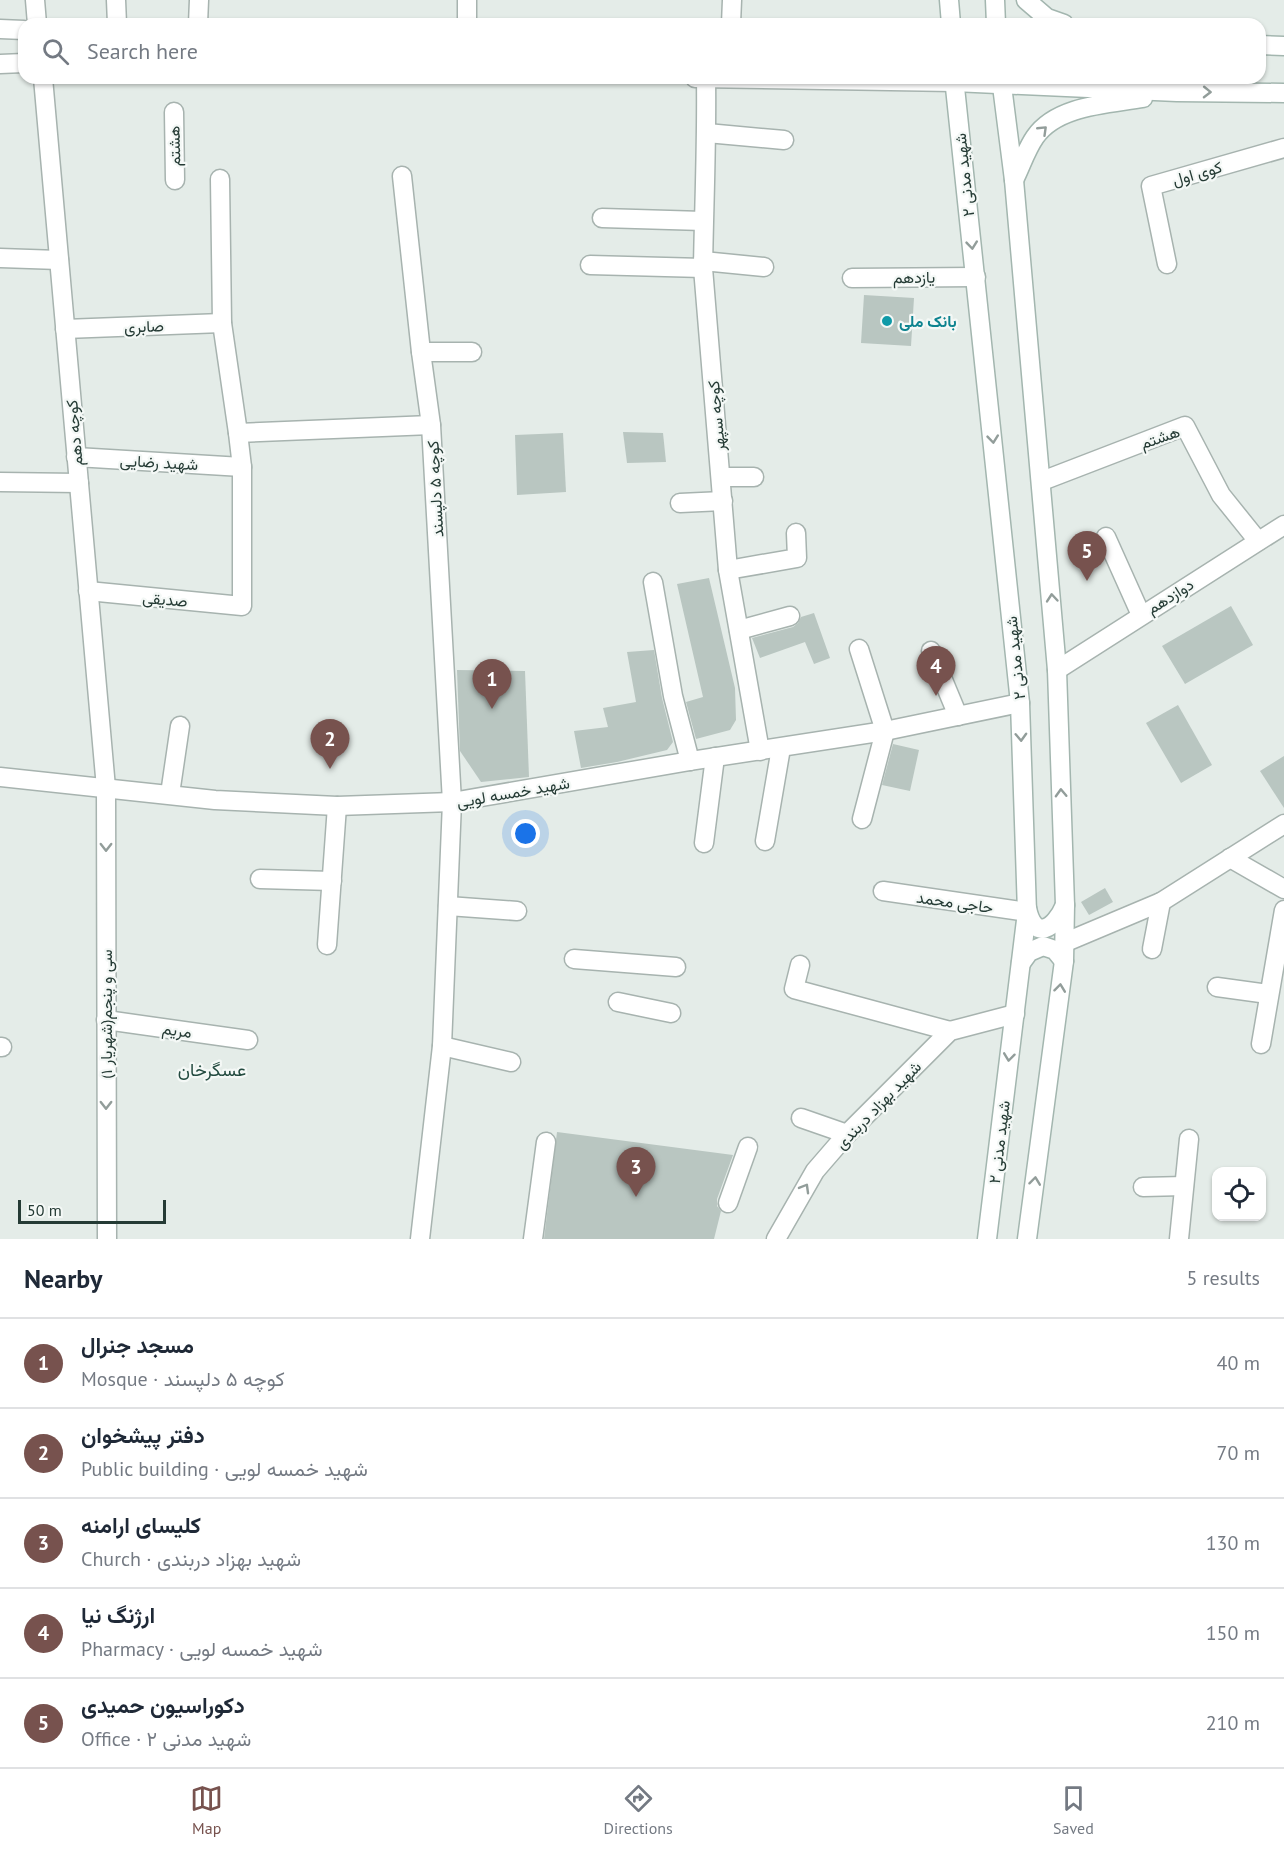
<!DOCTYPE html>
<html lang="en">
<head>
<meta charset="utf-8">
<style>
  body { margin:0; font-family:"PT Sans",Vazirmatn,sans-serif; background:#f2f2f3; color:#1f2937 }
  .controls { position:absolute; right:18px; bottom:18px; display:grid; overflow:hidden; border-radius:12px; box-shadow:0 2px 4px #0004 }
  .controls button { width:54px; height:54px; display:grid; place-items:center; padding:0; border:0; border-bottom:2px solid #e0e1e3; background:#fff; color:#1f2937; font:30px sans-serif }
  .scale { position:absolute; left:18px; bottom:15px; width:148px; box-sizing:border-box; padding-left:6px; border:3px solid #253b35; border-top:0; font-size:16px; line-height:21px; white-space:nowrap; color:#253b35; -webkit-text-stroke:4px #f4f8f6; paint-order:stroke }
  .you { position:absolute; left:526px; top:834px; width:21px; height:21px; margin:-15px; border:4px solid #fff; border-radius:50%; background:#1a73e8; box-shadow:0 0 0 9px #1a73e833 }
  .badge { display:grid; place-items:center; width:39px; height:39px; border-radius:50%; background:#77524e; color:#fff; font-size:20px; font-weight:700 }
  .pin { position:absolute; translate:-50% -50px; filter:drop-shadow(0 2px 3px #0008) }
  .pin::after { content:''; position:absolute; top:32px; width:21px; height:18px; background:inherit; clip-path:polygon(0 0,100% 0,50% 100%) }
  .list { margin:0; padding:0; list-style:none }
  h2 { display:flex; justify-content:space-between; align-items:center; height:78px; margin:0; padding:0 24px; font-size:26px }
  h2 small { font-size:20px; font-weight:400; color:#747a83 }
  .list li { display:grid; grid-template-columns:39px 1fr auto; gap:18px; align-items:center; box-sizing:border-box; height:90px; padding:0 24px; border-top:2px solid #e0e1e3 }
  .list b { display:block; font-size:22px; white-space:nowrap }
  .list p { margin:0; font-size:20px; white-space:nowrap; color:#747a83 }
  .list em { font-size:20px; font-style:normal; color:#747a83 }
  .icon { flex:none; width:33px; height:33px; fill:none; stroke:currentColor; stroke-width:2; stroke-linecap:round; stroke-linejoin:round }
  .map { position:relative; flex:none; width:1284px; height:1239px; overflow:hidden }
  .search { position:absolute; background:#fff; box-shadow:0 2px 4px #0004; left:18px; right:18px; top:18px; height:66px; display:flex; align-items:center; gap:15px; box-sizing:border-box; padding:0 21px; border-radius:18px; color:#747a83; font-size:22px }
  .sheet { height:528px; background:#fff }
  nav { display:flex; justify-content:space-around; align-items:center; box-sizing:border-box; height:84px; border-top:2px solid #e0e1e3; background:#fff; font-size:16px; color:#747a83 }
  nav a { display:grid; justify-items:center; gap:3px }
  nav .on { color:#77524e }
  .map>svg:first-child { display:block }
  .building { fill:#b9c6c1 }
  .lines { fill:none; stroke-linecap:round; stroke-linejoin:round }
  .minor-casing { stroke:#a7b3af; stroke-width:21 }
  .tertiary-casing { stroke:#a7b3af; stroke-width:21 }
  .secondary-casing { stroke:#a3b6af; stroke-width:21 }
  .minor { stroke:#fff; stroke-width:18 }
  .tertiary { stroke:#fff; stroke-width:18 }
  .secondary { stroke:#fff; stroke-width:18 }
  .oneway { stroke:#929d9a }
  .culture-dot { fill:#0f9aa8; stroke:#f4f8f6; stroke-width:2 }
  .labels { text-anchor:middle; stroke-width:4.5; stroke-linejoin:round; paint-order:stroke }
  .street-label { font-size:16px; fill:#253b35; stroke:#f4f8f6 }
  .culture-label { font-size:16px; font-weight:bold; fill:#0d838f; stroke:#f4f8f6; text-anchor:start }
  .neighbourhood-label { font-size:18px; fill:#234b40; stroke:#f4f8f6 }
</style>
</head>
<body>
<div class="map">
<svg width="1284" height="1239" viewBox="0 0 1284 1239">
  <rect width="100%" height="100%" fill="#e4ece8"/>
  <!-- building -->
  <g class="building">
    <path d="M864 295 914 298 911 346 861 343Z"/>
    <path d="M623 432 663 433 666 462 627 463Z"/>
    <path d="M563 433 566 492 517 495 515 435Z"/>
    <path d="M709 578 735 688 736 720 730 730 696 739 686 702 703 697 677 584Z"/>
    <path d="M1231 606 1253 645 1185 684 1162 646Z"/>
    <path d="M814 613 830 658 814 664 805 642 760 658 752 638 793 627 798 623 801 617Z"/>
    <path d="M654 650 662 698 673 742 667 750 617 762 581 768 574 731 608 727 603 708 636 702 627 652Z"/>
    <path d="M457 670 525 671 529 777 481 782 460 751Z"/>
    <path d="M1178 705 1212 765 1181 783 1146 723Z"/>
    <path d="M893 744 919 750 910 791 882 785Z"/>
    <path d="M1284 756V808L1260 771Z"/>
    <path d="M1105 888 1113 902 1089 915 1081 902Z"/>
    <path d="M557 1132 733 1155 717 1199V1206L721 1211 714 1239H544Z"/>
  </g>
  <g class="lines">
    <defs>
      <g id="minor">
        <path d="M35 0 37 24"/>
        <path d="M116 0 117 24"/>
        <path d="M467 0V24"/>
        <path d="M198 24 199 0"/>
        <path d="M731 24 732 0"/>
        <path d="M43 78 106 788 107 1239"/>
        <path d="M706 78C707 142 704 205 703 268L728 570 760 751"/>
        <path d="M174 112 175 180"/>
        <path d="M707 133 784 140"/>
        <path d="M402 176 421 352 431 425 452 802 442 1046 420 1239"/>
        <path d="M220 179 222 323 238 433 431 425"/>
        <path d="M602 218 703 221"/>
        <path d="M0 258 59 260"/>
        <path d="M703 261 764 267"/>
        <path d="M1167 264 1151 186 1284 148"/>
        <path d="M590 265 703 268"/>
        <path d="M852 278 976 277"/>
        <path d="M65 329 222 323"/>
        <path d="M421 352H472"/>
        <path d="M76 457 242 467"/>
        <path d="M721 477H754"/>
        <path d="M1042 481 1185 426 1221 495 1258 541"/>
        <path d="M0 482 79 483"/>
        <path d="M680 503 723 501"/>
        <path d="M1106 537 1141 615"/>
        <path d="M728 570 797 558 796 533"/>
        <path d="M653 582 673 696 690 761"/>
        <path d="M88 591 242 606V467L238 433"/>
        <path d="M739 630 790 616"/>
        <path d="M859 649 885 731 862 819"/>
        <path d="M931 651 958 716"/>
        <path d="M1057 670 1284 525"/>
        <path d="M170 794 180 726"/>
        <path d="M765 841 781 748"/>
        <path d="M704 843 715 757"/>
        <path d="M1230 858 1284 889"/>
        <path d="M260 879 332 881"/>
        <path d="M883 891 1027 912"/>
        <path d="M448 906 517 911"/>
        <path d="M1066 942 1161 902 1284 824"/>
        <path d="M327 945 337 806"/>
        <path d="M1152 949 1161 902"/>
        <path d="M574 959 676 967"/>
        <path d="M800 965 794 989 950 1031"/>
        <path d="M1217 987 1268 994"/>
        <path d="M618 1002 671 1013"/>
        <path d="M106 1020 248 1040"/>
        <path d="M1261 1044 1284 910"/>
        <path d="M442 1046 511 1062"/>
        <path d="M0 1047H2"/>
        <path d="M801 1118 847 1134"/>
        <path d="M1143 1187 1184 1186"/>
        <path d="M728 1203 748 1147"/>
        <path d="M533 1239 546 1142"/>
        <path d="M776 1239 815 1171 847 1134 950 1031 1015 1014"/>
        <path d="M1179 1239 1189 1139"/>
      </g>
      <g id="tertiary">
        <path d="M0 29 24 30"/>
        <path d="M0 64 24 63"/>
        <path d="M695 78 954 82"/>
        <path d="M0 777 215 800 337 806 452 802 690 761 885 731 1020 703"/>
      </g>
      <g id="secondary">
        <path d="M949 0 951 24"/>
        <path d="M995 0 996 24"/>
        <path d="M1026 0 1047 18 1064 24"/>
        <path d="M1260 45 1284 46"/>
        <path d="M954 78 1020 703 1027 912 987 1239"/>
        <path d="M1001 78 1014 180 1057 670 1065 905 1064 961 1027 1239"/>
        <path d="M954 82 1177 92 1284 93"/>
        <path d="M1014 180C1021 166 1026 150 1035 137 1057 105 1109 104 1143 98"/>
        <path d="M1027 908C1034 942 1055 929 1065 905"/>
        <path d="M1021 963 1029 952 1043 946 1055 950 1064 961"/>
      </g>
    </defs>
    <!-- minor casing -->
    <use href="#minor" class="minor-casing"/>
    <!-- tertiary casing -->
    <use href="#tertiary" class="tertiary-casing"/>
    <!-- secondary casing -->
    <use href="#secondary" class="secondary-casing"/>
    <!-- minor -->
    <use href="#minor" class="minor"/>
    <!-- tertiary -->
    <use href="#tertiary" class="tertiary"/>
    <!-- secondary -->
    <use href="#secondary" class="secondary"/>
  </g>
  <!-- one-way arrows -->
  <defs><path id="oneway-chevron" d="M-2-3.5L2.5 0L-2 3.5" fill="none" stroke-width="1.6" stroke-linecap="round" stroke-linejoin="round" transform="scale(1.5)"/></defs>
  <g class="oneway">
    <use href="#oneway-chevron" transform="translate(1207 92) rotate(1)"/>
    <use href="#oneway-chevron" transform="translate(1043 130) rotate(-44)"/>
    <use href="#oneway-chevron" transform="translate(972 245) rotate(84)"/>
    <use href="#oneway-chevron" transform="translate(993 439) rotate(84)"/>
    <use href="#oneway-chevron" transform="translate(1052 598) rotate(-95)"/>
    <use href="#oneway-chevron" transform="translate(1021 737) rotate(88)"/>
    <use href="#oneway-chevron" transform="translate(1061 793) rotate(-92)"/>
    <use href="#oneway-chevron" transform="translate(106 847) rotate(90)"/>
    <use href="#oneway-chevron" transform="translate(1060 988) rotate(-83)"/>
    <use href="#oneway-chevron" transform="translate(1009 1057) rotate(97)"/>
    <use href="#oneway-chevron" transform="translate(106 1105) rotate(90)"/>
    <use href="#oneway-chevron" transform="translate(1035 1181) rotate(-83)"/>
    <use href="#oneway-chevron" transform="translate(805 1188) rotate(-60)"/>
  </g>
  <!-- markers -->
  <circle class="culture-dot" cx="887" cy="321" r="6"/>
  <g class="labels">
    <!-- street labels -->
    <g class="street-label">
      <text transform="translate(174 146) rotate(-91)" y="6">هشتم</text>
      <text transform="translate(1197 173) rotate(-16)" y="6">کوی اول</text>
      <text transform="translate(964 175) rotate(-96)" y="6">شهید مدنی ۲</text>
      <text transform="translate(914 277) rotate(-1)" y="6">یازدهم</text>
      <text transform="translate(144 326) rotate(-2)" y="6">صابری</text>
      <text transform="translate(716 416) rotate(-95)" y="6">کوچه سپهر</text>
      <text transform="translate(74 433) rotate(-95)" y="6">کوچه دهم</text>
      <text transform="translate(1160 437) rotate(-19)" y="6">هشتم</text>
      <text transform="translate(159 462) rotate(3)" y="6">شهید رضایی</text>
      <text transform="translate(435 489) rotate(-93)" y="6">کوچه ۵ دلپسند</text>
      <text transform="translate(1170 596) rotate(-32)" y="6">دوازدهم</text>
      <text transform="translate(165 599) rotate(5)" y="6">صدیقی</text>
      <text transform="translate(1015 658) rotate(-96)" y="6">شهید مدنی ۲</text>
      <text transform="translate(513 792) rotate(-10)" y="6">شهید خمسه لویی</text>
      <text transform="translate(955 902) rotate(8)" y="6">حاجی محمد</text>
      <text transform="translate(106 1014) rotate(-90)" y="6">سی و پنجم(شهریار ۱)</text>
      <text transform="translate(177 1030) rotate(8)" y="6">مریم</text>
      <text transform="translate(878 1105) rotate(-46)" y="6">شهید بهزاد دربندی</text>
      <text transform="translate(999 1142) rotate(-83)" y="6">شهید مدنی ۲</text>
    </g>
    <!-- culture labels -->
    <g class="culture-label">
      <text x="899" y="327">بانک ملی</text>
    </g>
    <!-- neighbourhood labels -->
    <g class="neighbourhood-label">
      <text x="212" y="1076">عسگرخان</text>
    </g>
  </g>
</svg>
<div class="controls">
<button><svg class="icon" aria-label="locate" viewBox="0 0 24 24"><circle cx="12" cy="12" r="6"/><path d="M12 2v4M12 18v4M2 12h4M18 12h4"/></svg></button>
</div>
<div class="scale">50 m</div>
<div class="you"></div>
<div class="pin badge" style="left:492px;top:709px">1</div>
<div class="pin badge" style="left:330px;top:769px">2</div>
<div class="pin badge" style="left:636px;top:1197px">3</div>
<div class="pin badge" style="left:936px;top:696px">4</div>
<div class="pin badge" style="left:1087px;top:581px">5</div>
<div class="search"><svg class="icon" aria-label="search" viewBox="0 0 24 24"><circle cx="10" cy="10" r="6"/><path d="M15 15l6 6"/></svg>Search here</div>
</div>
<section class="sheet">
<h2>Nearby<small>5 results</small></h2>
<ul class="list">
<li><span class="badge">1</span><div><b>مسجد جنرال</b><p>Mosque · کوچه ۵ دلپسند</p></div><em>40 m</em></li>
<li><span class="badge">2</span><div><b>دفتر پیشخوان</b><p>Public building · شهید خمسه لویی</p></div><em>70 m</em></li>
<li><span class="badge">3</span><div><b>کلیسای ارامنه</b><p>Church · شهید بهزاد دربندی</p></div><em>130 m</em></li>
<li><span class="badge">4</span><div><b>ارژنگ نیا</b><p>Pharmacy · شهید خمسه لویی</p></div><em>150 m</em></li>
<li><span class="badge">5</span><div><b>دکوراسیون حمیدی</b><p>Office · شهید مدنی ۲</p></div><em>210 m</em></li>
</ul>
</section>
<nav>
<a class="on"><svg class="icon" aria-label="map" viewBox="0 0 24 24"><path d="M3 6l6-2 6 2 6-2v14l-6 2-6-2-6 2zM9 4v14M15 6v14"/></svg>Map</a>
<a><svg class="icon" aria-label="directions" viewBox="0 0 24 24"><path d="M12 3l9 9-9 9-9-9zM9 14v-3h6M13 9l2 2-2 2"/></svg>Directions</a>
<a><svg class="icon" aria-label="saved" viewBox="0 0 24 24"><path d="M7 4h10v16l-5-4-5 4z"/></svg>Saved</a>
</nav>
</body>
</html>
